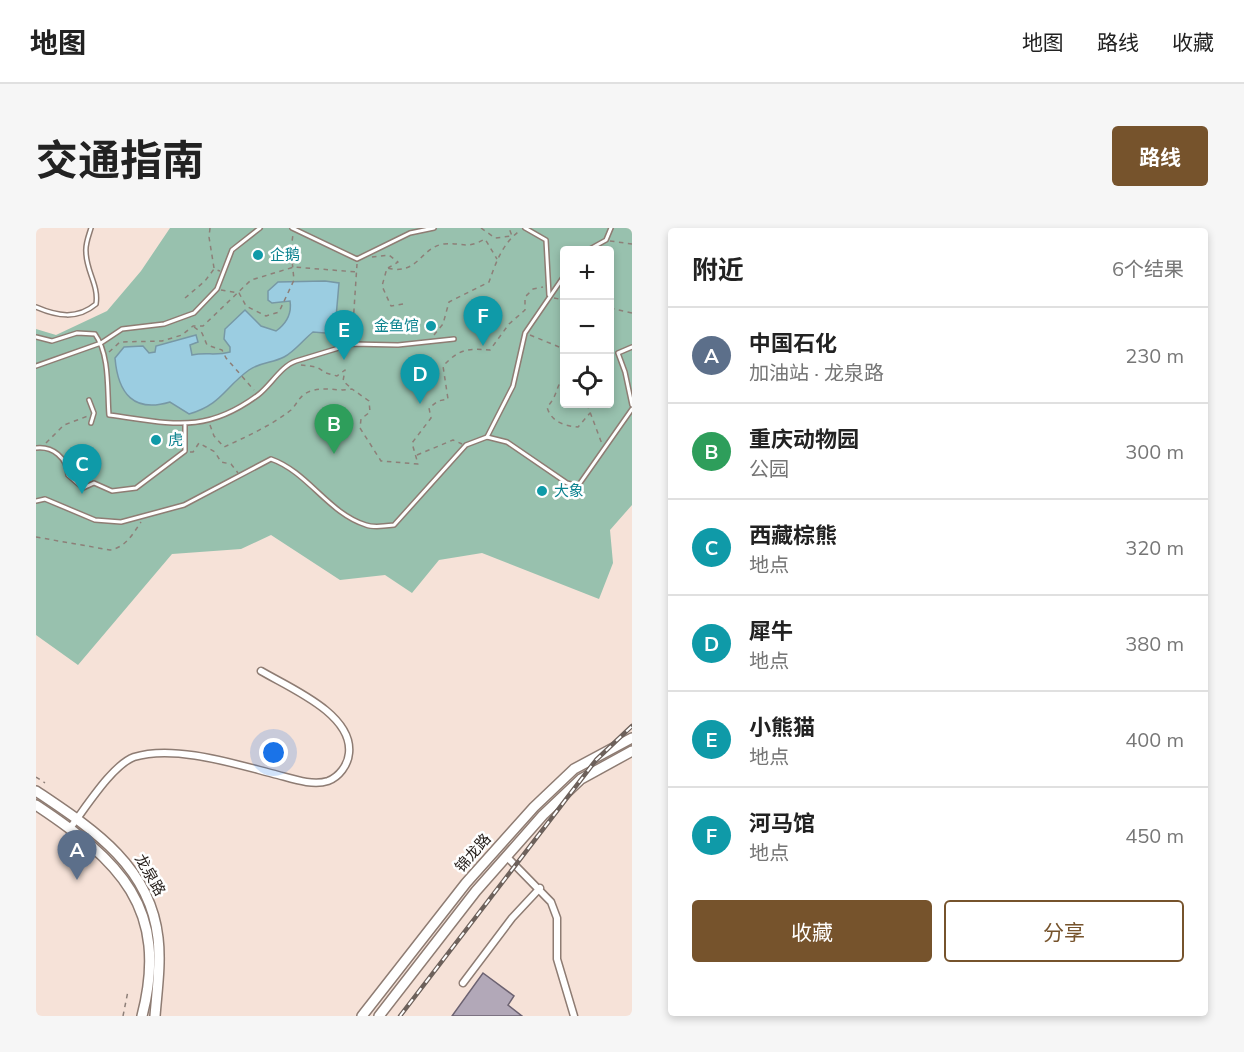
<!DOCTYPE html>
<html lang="zh">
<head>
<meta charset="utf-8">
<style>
  body { margin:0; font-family:Mulish,"Noto Sans SC",sans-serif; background:#f6f6f6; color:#222 }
  .controls { position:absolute; right:18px; top:18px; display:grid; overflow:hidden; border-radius:6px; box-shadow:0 3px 9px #0003 }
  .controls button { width:54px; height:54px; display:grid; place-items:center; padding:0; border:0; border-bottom:2px solid #e0e0e0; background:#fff; color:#222; font:30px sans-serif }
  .you { position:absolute; left:238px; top:525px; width:21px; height:21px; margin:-15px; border:4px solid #fff; border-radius:50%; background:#1a73e8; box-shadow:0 0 0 9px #1a73e833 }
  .badge { display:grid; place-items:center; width:39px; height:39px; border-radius:50%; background:#76532c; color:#fff; font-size:20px; font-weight:700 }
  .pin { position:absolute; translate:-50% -50px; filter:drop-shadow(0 2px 3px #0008) }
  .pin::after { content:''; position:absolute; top:32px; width:21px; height:18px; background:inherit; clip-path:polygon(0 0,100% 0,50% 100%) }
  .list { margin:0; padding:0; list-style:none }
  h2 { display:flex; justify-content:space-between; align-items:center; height:78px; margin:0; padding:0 24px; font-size:26px }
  h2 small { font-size:20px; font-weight:400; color:#767676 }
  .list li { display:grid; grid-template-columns:39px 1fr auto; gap:18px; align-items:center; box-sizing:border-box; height:96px; padding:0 24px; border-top:2px solid #e0e0e0 }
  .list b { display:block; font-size:22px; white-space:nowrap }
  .list p { margin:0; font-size:20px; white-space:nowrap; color:#767676 }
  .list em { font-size:20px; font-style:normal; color:#767676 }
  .actions { display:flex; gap:12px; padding:18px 24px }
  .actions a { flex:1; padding:14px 0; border:2px solid #76532c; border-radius:6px; text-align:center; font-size:21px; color:#76532c }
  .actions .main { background:#76532c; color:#fff }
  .icon { flex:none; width:33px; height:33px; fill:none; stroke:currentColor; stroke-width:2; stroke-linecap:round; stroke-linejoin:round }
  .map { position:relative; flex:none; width:596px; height:788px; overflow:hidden; border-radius:6px }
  header { display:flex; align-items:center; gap:36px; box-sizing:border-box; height:84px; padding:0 30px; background:#fff; border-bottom:2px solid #e0e0e0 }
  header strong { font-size:28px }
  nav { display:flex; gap:33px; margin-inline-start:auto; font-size:21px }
  .intro { display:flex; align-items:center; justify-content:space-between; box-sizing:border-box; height:144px; padding:0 36px }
  h1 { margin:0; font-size:42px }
  .button { padding:15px 27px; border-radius:6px; background:#76532c; color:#fff; font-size:21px; font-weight:700 }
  main { display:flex; gap:36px; padding:0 36px }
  aside { flex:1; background:#fff; border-radius:6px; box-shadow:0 3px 9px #0003 }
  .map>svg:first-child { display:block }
  .green { fill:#98c1ae; fill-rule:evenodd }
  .water { fill:#9bcde1; stroke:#7798a5; stroke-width:1.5 }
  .building { fill:#b2a8b8; stroke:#6c6271; stroke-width:1.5 }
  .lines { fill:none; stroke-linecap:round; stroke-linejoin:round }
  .lane-casing { stroke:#8e7c73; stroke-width:6 }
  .street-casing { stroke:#8e7c73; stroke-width:9 }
  .primary-casing { stroke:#8e7c73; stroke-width:12 }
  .path { stroke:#8d7f78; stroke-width:1.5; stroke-dasharray:4.5 4.5; stroke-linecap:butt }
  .lane { stroke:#fff; stroke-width:3 }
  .street { stroke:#fff; stroke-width:6 }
  .primary { stroke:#fff; stroke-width:9 }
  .rail-casing { stroke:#6d615b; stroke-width:4.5 }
  .rail { stroke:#fff; stroke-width:2; stroke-dasharray:7; stroke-linecap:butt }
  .culture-dot { fill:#0f9aa8; stroke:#fff; stroke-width:2 }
  .labels { text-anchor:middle; stroke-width:5; stroke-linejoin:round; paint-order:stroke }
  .culture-label { font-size:15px; fill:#0d838f; stroke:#fff; text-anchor:start }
  .street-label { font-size:15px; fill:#241d19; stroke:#fff }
</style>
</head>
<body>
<header>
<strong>地图</strong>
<nav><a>地图</a><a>路线</a><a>收藏</a></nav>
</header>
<div class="intro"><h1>交通指南</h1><a class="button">路线</a></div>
<main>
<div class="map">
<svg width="596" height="788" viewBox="0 0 596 788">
  <rect width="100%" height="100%" fill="#f6e2d8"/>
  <!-- green -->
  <path class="green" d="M134 0H596V277L574 302 577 335 563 371 446 325 403 332 376 365 349 347 304 352 235 307 205 321 136 326 42 437 0 407V101L20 107 71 83 105 43ZM528 22H574V176H528Z"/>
  <!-- water -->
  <path class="water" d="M289 53 303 55 299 101 301 106 277 104C268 111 258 124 248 129 237 135 224 134 213 142 188 160 186 176 153 186L134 174C98 185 82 166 79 130L88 119 107 118 113 125 119 124 120 118 160 107 162 114 154 117 156 127C170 124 180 128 194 124V119L188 111 189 101 209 82 225 98 240 103C251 95 256 86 254 73L236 75 232 72V63L242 54Z"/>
  <!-- building -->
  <path class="building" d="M447 745 478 768 472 777 486 788H416Z"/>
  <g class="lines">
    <defs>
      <g id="lane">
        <path d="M256 0 321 31 374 5 398 0"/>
        <path d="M489 0 510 12 513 67"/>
        <path d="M552 22 570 12 575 0"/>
        <path d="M0 79C21 88 41 92 60 76 63 57 50 43 50 24 49 16 53 7 55 0"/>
        <path d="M0 109 16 113 41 105 59 106C74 127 71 162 73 187 135 195 168 207 222 167 235 157 245 138 260 133L316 116 362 117 418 111"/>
        <path d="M596 119 582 125 589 144 596 177"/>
        <path d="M0 138 65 115 86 101 128 96 158 85 181 61 196 22 224 0"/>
        <path d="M53 172 58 185 55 195"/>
        <path d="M451 209 477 158 489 105 528 48"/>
        <path d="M0 220C17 218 31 230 32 247L47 260 58 255 76 263 100 260 149 223V197"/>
        <path d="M0 273 9 271 59 292 85 294 148 277 235 231C272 244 292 285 330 297 338 300 350 298 358 297L430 217 451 209 471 214 531 255 542 258 596 181"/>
      </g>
      <g id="street">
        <path d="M34 600C49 581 76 537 98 529 139 516 202 537 242 547 257 551 277 558 292 553 303 549 312 537 313 525 317 486 254 460 225 443"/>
        <path d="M470 628 515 674 521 690V731L538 788"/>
        <path d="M427 755 476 690 504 660"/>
      </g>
      <g id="primary">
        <path d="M0 563C55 600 114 637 122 710 125 735 121 762 119 788"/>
        <path d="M0 577C83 632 134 680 106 788"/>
        <path d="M326 788 430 655 498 579 538 541 596 510"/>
        <path d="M343 788 440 663 507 587 545 551 596 523"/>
      </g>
    </defs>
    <!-- lane casing -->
    <use href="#lane" class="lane-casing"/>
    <!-- street casing -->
    <use href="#street" class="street-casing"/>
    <!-- primary casing -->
    <use href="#primary" class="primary-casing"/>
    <!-- path -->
    <g class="path">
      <path d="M174 0 173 9 178 40"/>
      <path d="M445 0 459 10 476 8 473 0"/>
      <path d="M574 13 596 16"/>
      <path d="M336 29 353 27 362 34 352 40"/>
      <path d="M185 62 203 65 210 78 230 88 243 84 258 52 255 22 257 6"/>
      <path d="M149 70 169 53 178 41 184 43"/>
      <path d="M518 70 528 72"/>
      <path d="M367 76 355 78 346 58 351 40C383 48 384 19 408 16 427 14 429 22 449 11L461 31"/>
      <path d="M574 80 596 85"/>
      <path d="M158 99 166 105 171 117 186 122 190 130 218 162"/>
      <path d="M398 107 407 96 413 74 453 54C460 34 467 14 485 2"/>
      <path d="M494 107 528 121"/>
      <path d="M316 112 321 36"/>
      <path d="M73 124 84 114 126 113 146 107 157 98H167L215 52 258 39 321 44"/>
      <path d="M265 137 281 139 290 145 301 148 309 142 307 153 315 160"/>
      <path d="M528 149C520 157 522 168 511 179 515 194 529 198 542 199L554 185"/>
      <path d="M551 176 566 216"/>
      <path d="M174 197 178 208 188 219C210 209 236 197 255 182 262 175 263 167 275 163 290 158 301 164 316 161L333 173 334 184 325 191 324 200 345 233 382 236 376 215 395 190 393 180 402 173 412 171 407 138C423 121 432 120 454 122L473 96 489 82V69L497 61 507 59"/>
      <path d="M10 215 28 197 52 188"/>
      <path d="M154 224H157L163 215 179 224 185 234 195 236 202 245"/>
      <path d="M381 227 417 212 426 216"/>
      <path d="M0 309 74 322C90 319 96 307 105 294"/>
      <path d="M0 549 9 555"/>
      <path d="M87 788 92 763"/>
    </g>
    <!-- lane -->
    <use href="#lane" class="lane"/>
    <!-- street -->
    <use href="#street" class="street"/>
    <!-- primary -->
    <use href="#primary" class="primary"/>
    <defs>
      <path id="rail" d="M364 788 560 532 596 498"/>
    </defs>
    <!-- rail casing -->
    <use href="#rail" class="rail-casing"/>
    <!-- rail -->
    <use href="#rail" class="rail"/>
  </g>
  <!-- markers -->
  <g class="culture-dot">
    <circle cx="222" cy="27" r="6"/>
    <circle cx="395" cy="98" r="6"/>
    <circle cx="120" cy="212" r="6"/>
    <circle cx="506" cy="263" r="6"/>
  </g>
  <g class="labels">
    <!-- culture labels -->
    <g class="culture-label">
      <text x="234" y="32">企鹅</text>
      <text x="383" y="103" text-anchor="end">金鱼馆</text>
      <text x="132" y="217">虎</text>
      <text x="518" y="268">大象</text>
    </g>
    <!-- street labels -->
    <g class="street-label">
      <text transform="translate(437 625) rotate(-49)" y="5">锦龙路</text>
      <text transform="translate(114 647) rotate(60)" y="5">龙泉路</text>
    </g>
  </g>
</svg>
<div class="controls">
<button>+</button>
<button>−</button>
<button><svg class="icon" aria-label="locate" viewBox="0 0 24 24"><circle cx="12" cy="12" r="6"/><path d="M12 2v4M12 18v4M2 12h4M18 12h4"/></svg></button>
</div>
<div class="you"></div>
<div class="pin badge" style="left:41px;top:652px;background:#5c6f8a">A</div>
<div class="pin badge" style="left:298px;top:226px;background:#2e9e5b">B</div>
<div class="pin badge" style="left:46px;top:266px;background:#0f9aa8">C</div>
<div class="pin badge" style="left:384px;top:176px;background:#0f9aa8">D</div>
<div class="pin badge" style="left:308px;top:132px;background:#0f9aa8">E</div>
<div class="pin badge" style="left:447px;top:118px;background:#0f9aa8">F</div>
</div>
<aside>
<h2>附近<small>6个结果</small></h2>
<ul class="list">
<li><span class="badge" style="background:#5c6f8a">A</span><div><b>中国石化</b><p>加油站 · 龙泉路</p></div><em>230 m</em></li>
<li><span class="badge" style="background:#2e9e5b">B</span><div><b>重庆动物园</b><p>公园</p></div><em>300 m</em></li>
<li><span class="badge" style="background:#0f9aa8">C</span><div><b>西藏棕熊</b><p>地点</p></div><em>320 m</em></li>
<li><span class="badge" style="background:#0f9aa8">D</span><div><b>犀牛</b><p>地点</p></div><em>380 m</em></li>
<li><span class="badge" style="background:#0f9aa8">E</span><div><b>小熊猫</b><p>地点</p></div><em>400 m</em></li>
<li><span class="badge" style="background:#0f9aa8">F</span><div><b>河马馆</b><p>地点</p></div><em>450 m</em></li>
</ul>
<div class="actions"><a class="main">收藏</a><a>分享</a></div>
</aside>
</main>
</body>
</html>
